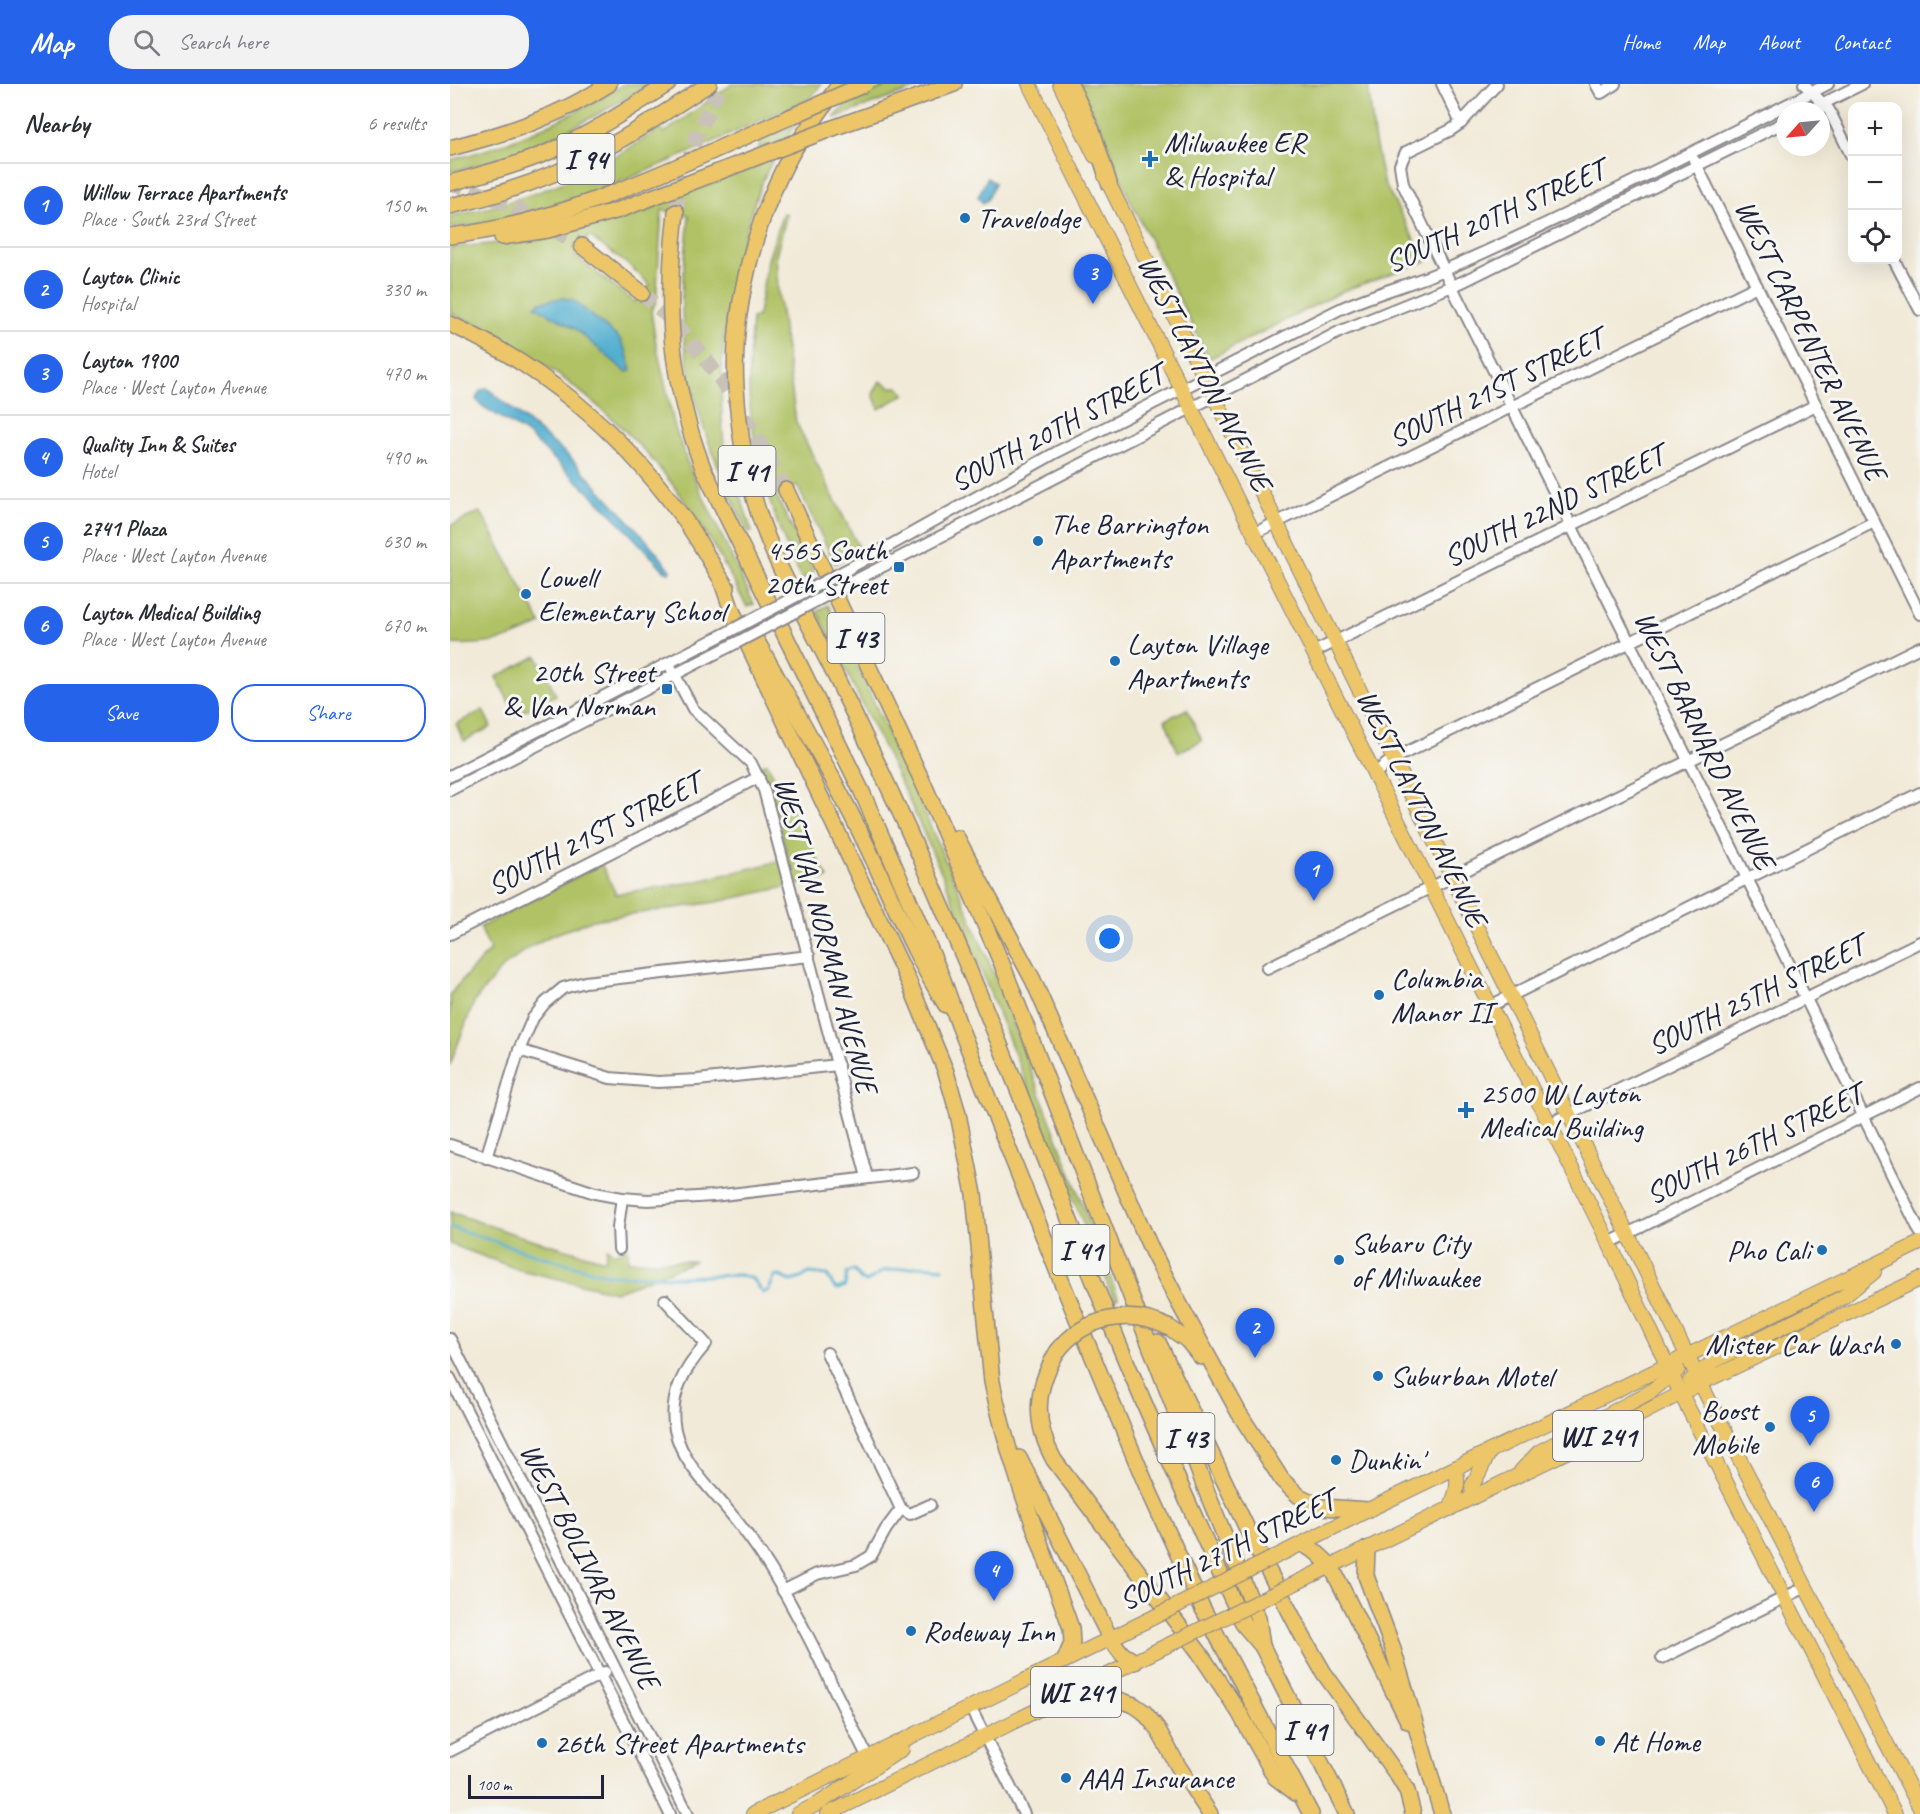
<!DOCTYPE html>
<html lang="en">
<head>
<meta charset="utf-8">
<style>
  body { margin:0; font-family:Caveat,sans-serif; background:#f2f2f3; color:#2b2b33 }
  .controls { position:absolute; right:18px; top:18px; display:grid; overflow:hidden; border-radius:12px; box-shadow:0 6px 24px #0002 }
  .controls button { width:54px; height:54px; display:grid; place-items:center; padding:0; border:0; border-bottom:2px solid #e1e1e2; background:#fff; color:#2b2b33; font:30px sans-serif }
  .compass { position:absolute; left:1326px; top:18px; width:54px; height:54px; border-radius:50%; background:#fff; box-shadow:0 6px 24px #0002; rotate:243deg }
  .scale { position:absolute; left:18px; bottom:15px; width:136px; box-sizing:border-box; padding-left:6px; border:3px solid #22223b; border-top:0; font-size:16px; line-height:21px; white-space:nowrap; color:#22223b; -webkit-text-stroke:4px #f6f6f2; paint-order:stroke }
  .you { position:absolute; left:660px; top:855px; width:21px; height:21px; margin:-15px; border:4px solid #fff; border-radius:50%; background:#1a73e8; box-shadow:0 0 0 9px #1a73e833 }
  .badge { display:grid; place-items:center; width:39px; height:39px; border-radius:50%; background:#2563eb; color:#fff; font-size:20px; font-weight:700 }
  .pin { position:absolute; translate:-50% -50px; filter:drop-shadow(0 2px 3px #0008) }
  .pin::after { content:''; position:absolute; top:32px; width:21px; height:18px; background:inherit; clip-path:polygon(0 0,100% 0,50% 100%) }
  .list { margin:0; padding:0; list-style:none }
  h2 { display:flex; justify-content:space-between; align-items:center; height:78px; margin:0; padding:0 24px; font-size:26px }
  h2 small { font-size:20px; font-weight:400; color:#7c7c81 }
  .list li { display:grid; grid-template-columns:39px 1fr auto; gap:18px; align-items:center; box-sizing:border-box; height:84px; padding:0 24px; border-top:2px solid #e1e1e2 }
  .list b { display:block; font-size:22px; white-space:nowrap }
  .list p { margin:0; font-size:20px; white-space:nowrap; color:#7c7c81 }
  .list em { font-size:20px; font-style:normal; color:#7c7c81 }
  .actions { display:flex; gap:12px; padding:18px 24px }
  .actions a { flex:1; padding:14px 0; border:2px solid #2563eb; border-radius:24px; text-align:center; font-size:21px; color:#2563eb }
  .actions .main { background:#2563eb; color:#fff }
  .icon { flex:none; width:33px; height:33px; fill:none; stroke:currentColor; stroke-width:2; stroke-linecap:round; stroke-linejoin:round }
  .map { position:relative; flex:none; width:1470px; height:1730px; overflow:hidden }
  header { display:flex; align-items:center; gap:36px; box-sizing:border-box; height:84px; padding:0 30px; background:#2563eb; color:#fff }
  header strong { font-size:28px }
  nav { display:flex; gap:33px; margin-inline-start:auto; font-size:21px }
  .search { width:420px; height:54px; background:#f2f2f3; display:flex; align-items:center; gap:15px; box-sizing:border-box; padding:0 21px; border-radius:24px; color:#7c7c81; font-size:22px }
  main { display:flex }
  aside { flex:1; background:#fff }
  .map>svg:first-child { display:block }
  .green { fill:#b0c265; stroke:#697250; stroke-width:1.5; fill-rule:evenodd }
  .water { fill:#50adcf; stroke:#396885; stroke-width:1.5 }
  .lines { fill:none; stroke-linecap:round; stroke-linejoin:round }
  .stream { stroke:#50adcf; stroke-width:3 }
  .highway-tunnel { stroke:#c8c2b9; stroke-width:15; stroke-dasharray:15 8; stroke-linecap:butt }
  .minor-casing { stroke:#8a868a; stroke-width:14 }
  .major-casing { stroke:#8a868a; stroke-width:16 }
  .highway-casing { stroke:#8a868a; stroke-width:18 }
  .minor { stroke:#fff; stroke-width:10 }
  .major { stroke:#ecc669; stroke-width:14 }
  .highway { stroke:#ecc669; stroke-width:15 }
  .minor-bridge-casing { stroke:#8a868a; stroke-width:14; stroke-linecap:butt }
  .major-bridge-casing { stroke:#8a868a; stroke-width:16; stroke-linecap:butt }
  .highway-bridge-casing { stroke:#8a868a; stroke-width:18; stroke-linecap:butt }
  .minor-bridge { stroke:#fff; stroke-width:10 }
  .major-bridge { stroke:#ecc669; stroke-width:14 }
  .highway-bridge { stroke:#ecc669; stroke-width:15 }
  .poi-dot { fill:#1f6fb2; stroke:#f6f6f2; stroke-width:2 }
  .labels { text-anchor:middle; stroke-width:6; stroke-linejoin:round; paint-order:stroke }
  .shield { fill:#f6f6f2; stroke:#626272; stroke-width:1.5 }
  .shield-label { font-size:28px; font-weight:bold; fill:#22223b }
  .poi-label { font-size:30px; fill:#22223b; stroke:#f6f6f2; text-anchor:start }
  .street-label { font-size:30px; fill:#22223b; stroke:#f6f6f2 }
</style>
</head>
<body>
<header>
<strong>Map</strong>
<div class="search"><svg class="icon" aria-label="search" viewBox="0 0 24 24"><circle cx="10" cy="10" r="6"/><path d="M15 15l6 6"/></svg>Search here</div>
<nav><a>Home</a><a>Map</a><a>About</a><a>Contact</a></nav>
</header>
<main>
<aside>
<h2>Nearby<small>6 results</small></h2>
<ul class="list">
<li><span class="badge">1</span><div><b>Willow Terrace Apartments</b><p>Place · South 23rd Street</p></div><em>150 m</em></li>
<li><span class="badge">2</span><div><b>Layton Clinic</b><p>Hospital</p></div><em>330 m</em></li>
<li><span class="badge">3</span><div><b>Layton 1900</b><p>Place · West Layton Avenue</p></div><em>470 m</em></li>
<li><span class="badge">4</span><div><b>Quality Inn &amp; Suites</b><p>Hotel</p></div><em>490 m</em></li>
<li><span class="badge">5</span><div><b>2741 Plaza</b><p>Place · West Layton Avenue</p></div><em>630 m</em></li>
<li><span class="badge">6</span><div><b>Layton Medical Building</b><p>Place · West Layton Avenue</p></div><em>670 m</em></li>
</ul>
<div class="actions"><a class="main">Save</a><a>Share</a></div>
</aside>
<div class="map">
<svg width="1470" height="1730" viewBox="0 0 1470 1730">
  <rect width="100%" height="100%" fill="#f6f6f2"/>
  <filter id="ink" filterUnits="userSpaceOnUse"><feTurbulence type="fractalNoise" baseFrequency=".0167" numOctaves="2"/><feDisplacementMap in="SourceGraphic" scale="12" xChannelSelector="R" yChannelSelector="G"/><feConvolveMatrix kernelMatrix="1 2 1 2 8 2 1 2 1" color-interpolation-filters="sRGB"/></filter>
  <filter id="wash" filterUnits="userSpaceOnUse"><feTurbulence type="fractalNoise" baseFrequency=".008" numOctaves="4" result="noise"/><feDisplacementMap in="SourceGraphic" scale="24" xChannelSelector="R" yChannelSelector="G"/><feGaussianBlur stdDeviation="1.35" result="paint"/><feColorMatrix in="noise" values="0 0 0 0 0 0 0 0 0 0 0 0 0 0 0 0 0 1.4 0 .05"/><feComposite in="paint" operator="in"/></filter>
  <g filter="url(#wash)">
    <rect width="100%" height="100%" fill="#f2ead8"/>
    <!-- green -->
    <g class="green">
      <path d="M174 0H199C136 39 73 72 0 88V76C63 61 119 34 174 0Z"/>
      <path d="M282 0H371L361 14C245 64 127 129 0 144V132C75 118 148 88 210 44L214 49Z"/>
      <path d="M442 0H478L384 34 399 18Z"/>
      <path d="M629 0H918L924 53 933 97 976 177 893 207 759 275 678 112 650 42Z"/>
      <path d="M345 41 337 54 309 65 310 56Z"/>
      <path d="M326 71C312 93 304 118 297 143 274 215 266 295 275 370H280L288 405 302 448 298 449C262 374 236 311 232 227 231 194 237 163 239 131L212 126 206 218 201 227 206 260 225 344 239 383 304 520 297 523C271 474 243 423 206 380 153 318 75 260 0 229V164L69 157ZM139 152 180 182 200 201 185 218 125 172Z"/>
      <path d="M333 129 337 130 326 171 328 207 346 338 408 462 405 468 385 480 347 401 326 411 363 487V490L352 496C325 441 305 382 300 321 297 292 300 262 302 234L308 232 317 179Z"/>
      <path d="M430 297 441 303H448L455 310 429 325 423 310Z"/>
      <path d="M29 428 32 430 91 540C58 557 37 562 0 560V442Z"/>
      <path d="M378 521 455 684 512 814 545 892 668 1213 664 1216 493 792 456 710 367 527Z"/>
      <path d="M87 572 106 611 66 631 46 593Z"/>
      <path d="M737 625 752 657 728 668 715 636Z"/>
      <path d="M33 626 41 643 14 657 6 640Z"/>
      <path d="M317 679 378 794 266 818 143 836 100 852 80 863 51 885 24 918 0 981V912L5 904 40 866 30 843 151 780 166 810 249 797 338 775 320 702 310 682Z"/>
      <path d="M0 1128 67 1151 155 1176 157 1164 164 1169 174 1167V1164L178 1162V1177H245L165 1208 70 1186 0 1160Z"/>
    </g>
    <!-- water -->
    <g class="water">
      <path d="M537 94 545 99 537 116 533 119 528 113Z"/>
      <path d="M112 214 123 216 170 255 177 269 181 287 176 288 124 244 85 222 90 218Z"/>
      <path d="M37 304 120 373 193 452 221 486 219 488 214 486 157 425 76 349 32 322 26 315 30 307Z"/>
    </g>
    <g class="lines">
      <!-- stream -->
      <path class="stream" d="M0 1143 87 1171 146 1188 163 1191 229 1193 289 1191 303 1195 313 1209 319 1206 325 1192H329L341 1197 351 1194 359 1189 377 1191 384 1203 388 1205 395 1202 397 1189 404 1186 410 1195 417 1198 433 1187 472 1182 493 1184"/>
    </g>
  </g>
  <g filter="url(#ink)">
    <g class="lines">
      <!-- highway-tunnel -->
      <g class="highway-tunnel">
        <path d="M0 98 61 121 132 162"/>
        <path d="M226 128 231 102 246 52 271 0"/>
        <path d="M192 209C214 229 236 249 253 272 286 314 311 360 336 406"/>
      </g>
      <defs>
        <g id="minor">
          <path d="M992 0 1011 39"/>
          <path d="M1047 0 1011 39 1001 46 956 68 950 81 953 100 1006 211 1293 786 1470 1148"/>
          <path d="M1146 0 1151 9 1165 0"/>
          <path d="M1354 0 1379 26 1402 73"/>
          <path d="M1358 27 1412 0"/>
          <path d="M1244 76 1470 530"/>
          <path d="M1444 176 1470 226"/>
          <path d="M805 449 1307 202"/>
          <path d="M398 485 607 368 888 226C926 208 968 199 1006 181 1132 125 1255 62 1378 0"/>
          <path d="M404 497 891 247 1012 198 1335 38"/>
          <path d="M864 568 1366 321"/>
          <path d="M219 580 243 625 301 679 314 706 417 1093"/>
          <path d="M924 690 943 675 1424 438"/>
          <path d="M0 692 280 547"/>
          <path d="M0 706 286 559"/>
          <path d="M0 850 309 693"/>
          <path d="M817 884 1470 563"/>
          <path d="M1040 922 1470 709"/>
          <path d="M69 966 160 994 208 998 247 996 388 981"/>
          <path d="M1099 1040 1470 858"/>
          <path d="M0 1061 145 1109 172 1114 198 1116 263 1112 463 1089"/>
          <path d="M36 1074 69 966 83 934 95 919 113 904 135 898 359 872"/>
          <path d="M1159 1159 1470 1004"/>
          <path d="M169 1165 168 1143 172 1114"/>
          <path d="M215 1216 256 1260C234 1285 218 1312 225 1346 232 1378 257 1401 277 1425 293 1444 307 1463 320 1484 357 1545 386 1610 418 1674"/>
          <path d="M0 1255 238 1730"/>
          <path d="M377 1269 451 1425 460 1430 480 1421"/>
          <path d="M0 1294 220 1730"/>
          <path d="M333 1507 367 1490 406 1481 421 1472 436 1445 451 1425"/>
          <path d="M1212 1574 1356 1503"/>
          <path d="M520 1623 574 1730"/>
          <path d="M0 1667 155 1588"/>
        </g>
        <g id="major">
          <path d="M579 0 1159 1159 1231 1310 1445 1730"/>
          <path d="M610 0 645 72"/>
          <path d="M655 92 1056 902 1258 1314 1470 1724"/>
          <path d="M1240 1297 1264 1277 1393 1213 1424 1188"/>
          <path d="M1071 1387 1089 1368 1200 1308 1228 1286"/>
          <path d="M1023 1413 1022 1402 1040 1367"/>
          <path d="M1000 1425C1006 1410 1010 1399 1005 1384"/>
          <path d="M837 1467 918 1426 1470 1159"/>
          <path d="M852 1496 1141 1356 1251 1299 1470 1195"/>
          <path d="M303 1730 696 1537"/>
          <path d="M348 1730 371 1718 452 1665"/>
          <path d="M378 1730 716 1562"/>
        </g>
        <g id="highway">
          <path d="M390 0C373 23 356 45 342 69 305 135 281 227 286 303 289 350 297 398 313 442 332 495 362 544 386 593 428 679 468 765 505 853 564 989 615 1128 671 1265 710 1358 752 1450 794 1541L812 1562 897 1730"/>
          <path d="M620 0 642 46 659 99"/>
          <path d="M383 44 504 0"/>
          <path d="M0 64C55 50 110 32 159 0"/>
          <path d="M0 99C37 89 75 79 110 63 148 46 183 22 218 0"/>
          <path d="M0 122C55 110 109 91 158 63 193 44 226 21 259 0"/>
          <path d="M226 128C215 225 219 293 253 384L412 708 441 774 493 896 509 941 613 1201 695 1398 752 1523 861 1730"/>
          <path d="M0 152C120 138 230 80 340 33"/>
          <path d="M52 153 98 146 169 126 323 67"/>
          <path d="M132 162 192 209"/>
          <path d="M0 240C91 281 169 347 228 427 247 451 260 479 277 504"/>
          <path d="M336 406 475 703 552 880 760 1416 808 1534 812 1562"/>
          <path d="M272 498 282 527 459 898 496 988 508 1030 524 1110 542 1298C559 1382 592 1463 621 1544L622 1559 615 1576"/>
          <path d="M305 554C342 620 380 686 413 754 440 809 463 870 496 921"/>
          <path d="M507 754 583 896 702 1167 729 1219 789 1329 832 1396 849 1412 872 1423 918 1426"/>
          <path d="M720 1244 737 1256 751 1273"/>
          <path d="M708 1258 802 1455 853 1553 874 1589 948 1692 957 1707 963 1730"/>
          <path d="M607 1268C585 1305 583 1338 604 1376L749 1568 789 1628 825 1693 846 1709"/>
          <path d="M569 1374 660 1554 672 1570 685 1578"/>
          <path d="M853 1460 866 1468 881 1482 958 1637"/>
          <path d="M917 1465 916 1492 942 1562 992 1730"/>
          <path d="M608 1617 625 1620 645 1613 664 1614 684 1621 694 1628 707 1644 728 1682 760 1730"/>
        </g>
      </defs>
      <!-- minor casing -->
      <use href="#minor" class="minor-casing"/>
      <!-- major casing -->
      <use href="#major" class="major-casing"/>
      <!-- highway casing -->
      <use href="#highway" class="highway-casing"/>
      <!-- minor -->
      <use href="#minor" class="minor"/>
      <!-- major -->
      <use href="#major" class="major"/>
      <!-- highway -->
      <use href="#highway" class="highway"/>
      <defs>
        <g id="minor-bridge">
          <path d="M280 547 398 485"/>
          <path d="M286 559 404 497"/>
        </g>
        <g id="major-bridge">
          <path d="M696 1537 837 1467"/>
          <path d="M716 1562 852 1496"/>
        </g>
        <g id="highway-bridge">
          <path d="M340 33 415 0"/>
          <path d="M323 67 383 44"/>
          <path d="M607 1268C634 1232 681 1224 720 1244"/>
        </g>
      </defs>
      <!-- minor-bridge casing -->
      <use href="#minor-bridge" class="minor-bridge-casing"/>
      <!-- major-bridge casing -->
      <use href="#major-bridge" class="major-bridge-casing"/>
      <!-- highway-bridge casing -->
      <use href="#highway-bridge" class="highway-bridge-casing"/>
      <!-- minor-bridge -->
      <use href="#minor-bridge" class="minor-bridge"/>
      <!-- major-bridge -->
      <use href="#major-bridge" class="major-bridge"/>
      <!-- highway-bridge -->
      <use href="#highway-bridge" class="highway-bridge"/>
    </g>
  </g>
  <!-- markers -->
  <g class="poi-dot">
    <path d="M697 66h6v6h6v6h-6v6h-6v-6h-6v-6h6z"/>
    <circle cx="515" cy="134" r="6"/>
    <circle cx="588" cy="457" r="6"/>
    <rect x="443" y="477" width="12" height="12" rx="3"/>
    <circle cx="76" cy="510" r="6"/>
    <circle cx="665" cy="577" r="6"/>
    <rect x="211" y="599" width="12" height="12" rx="3"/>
    <circle cx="929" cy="911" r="6"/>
    <path d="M1013 1017h6v6h6v6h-6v6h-6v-6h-6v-6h6z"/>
    <circle cx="1372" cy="1166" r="6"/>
    <circle cx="889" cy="1176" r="6"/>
    <circle cx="1446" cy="1260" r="6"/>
    <circle cx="928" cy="1292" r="6"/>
    <circle cx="1320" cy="1343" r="6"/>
    <circle cx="886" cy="1376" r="6"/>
    <circle cx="461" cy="1547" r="6"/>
    <circle cx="1150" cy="1657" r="6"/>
    <circle cx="92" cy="1659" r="6"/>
    <circle cx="616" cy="1694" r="6"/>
  </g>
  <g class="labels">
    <!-- shield labels -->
    <g class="shield">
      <rect x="107.5" y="50" width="57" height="50" rx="4.5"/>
      <rect x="268.5" y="362" width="57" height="50" rx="4.5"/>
      <rect x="377.5" y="529" width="57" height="50" rx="4.5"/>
      <rect x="602.5" y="1141" width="57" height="50" rx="4.5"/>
      <rect x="1103" y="1327" width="90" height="50" rx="4.5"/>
      <rect x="707.5" y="1329" width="57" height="50" rx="4.5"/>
      <rect x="581" y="1583" width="90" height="50" rx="4.5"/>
      <rect x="826.5" y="1621" width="57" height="50" rx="4.5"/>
    </g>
    <g class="shield-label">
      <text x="136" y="85">I 94</text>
      <text x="297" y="397">I 41</text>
      <text x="406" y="564">I 43</text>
      <text x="631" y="1176">I 41</text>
      <text x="1148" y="1362">WI 241</text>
      <text x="736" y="1364">I 43</text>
      <text x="626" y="1618">WI 241</text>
      <text x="855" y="1656">I 41</text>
    </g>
    <!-- poi labels -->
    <g class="poi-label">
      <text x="714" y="68">Milwaukee ER<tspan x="714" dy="34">&amp; Hospital</tspan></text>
      <text x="527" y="144">Travelodge</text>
      <text x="600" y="450">The Barrington<tspan x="600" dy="34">Apartments</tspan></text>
      <text x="437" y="476" text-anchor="end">4565 South<tspan x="437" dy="34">20th Street</tspan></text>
      <text x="88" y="503">Lowell<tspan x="88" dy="34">Elementary School</tspan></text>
      <text x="677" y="570">Layton Village<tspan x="677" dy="34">Apartments</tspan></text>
      <text x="205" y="598" text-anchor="end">20th Street<tspan x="205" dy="34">&amp; Van Norman</tspan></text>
      <text x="941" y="904">Columbia<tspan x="941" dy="34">Manor II</tspan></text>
      <text x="1030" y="1019">2500 W Layton<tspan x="1030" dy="34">Medical Building</tspan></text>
      <text x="901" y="1169">Subaru City<tspan x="901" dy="34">of Milwaukee</tspan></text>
      <text x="1360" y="1176" text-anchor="end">Pho Cali</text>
      <text x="1434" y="1270" text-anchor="end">Mister Car Wash</text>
      <text x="940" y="1302">Suburban Motel</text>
      <text x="1308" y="1336" text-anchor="end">Boost<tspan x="1308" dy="34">Mobile</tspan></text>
      <text x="898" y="1386">Dunkin'</text>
      <text x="473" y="1557">Rodeway Inn</text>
      <text x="1162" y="1667">At Home</text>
      <text x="104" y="1669">26th Street Apartments</text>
      <text x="628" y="1704">AAA Insurance</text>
    </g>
    <!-- street labels -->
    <g class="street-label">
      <text transform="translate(1045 132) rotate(-24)" y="10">SOUTH 20TH STREET</text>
      <text transform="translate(1361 256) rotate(64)" y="10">WEST CARPENTER AVENUE</text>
      <text transform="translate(755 289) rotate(63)" y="10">WEST LAYTON AVENUE</text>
      <text transform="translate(1046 304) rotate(-26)" y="10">SOUTH 21ST STREET</text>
      <text transform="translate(607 344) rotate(-28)" y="10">SOUTH 20TH STREET</text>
      <text transform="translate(1104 422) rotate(-26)" y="10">SOUTH 22ND STREET</text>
      <text transform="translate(1255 656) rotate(64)" y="10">WEST BARNARD AVENUE</text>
      <text transform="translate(972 724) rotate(64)" y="10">WEST LAYTON AVENUE</text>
      <text transform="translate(144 750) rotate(-27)" y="10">SOUTH 21ST STREET</text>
      <text transform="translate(376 851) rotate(75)" y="10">WEST VAN NORMAN AVENUE</text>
      <text transform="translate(1306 911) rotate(-26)" y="10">SOUTH 25TH STREET</text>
      <text transform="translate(1304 1060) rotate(-26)" y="10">SOUTH 26TH STREET</text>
      <text transform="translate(777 1466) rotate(-26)" y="10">SOUTH 27TH STREET</text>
      <text transform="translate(140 1482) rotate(63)" y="10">WEST BOLIVAR AVENUE</text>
    </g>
  </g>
</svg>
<div class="controls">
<button>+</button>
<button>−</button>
<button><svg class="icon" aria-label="locate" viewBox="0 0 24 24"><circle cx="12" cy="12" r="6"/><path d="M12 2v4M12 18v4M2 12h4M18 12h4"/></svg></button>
</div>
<svg class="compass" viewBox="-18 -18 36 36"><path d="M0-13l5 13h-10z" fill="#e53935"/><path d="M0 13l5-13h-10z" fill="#7c7c81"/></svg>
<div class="scale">100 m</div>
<div class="you"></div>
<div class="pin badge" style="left:864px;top:817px">1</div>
<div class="pin badge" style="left:805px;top:1274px">2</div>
<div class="pin badge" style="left:643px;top:220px">3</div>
<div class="pin badge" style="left:544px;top:1517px">4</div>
<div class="pin badge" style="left:1360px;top:1362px">5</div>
<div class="pin badge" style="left:1364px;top:1428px">6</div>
</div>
</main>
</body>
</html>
